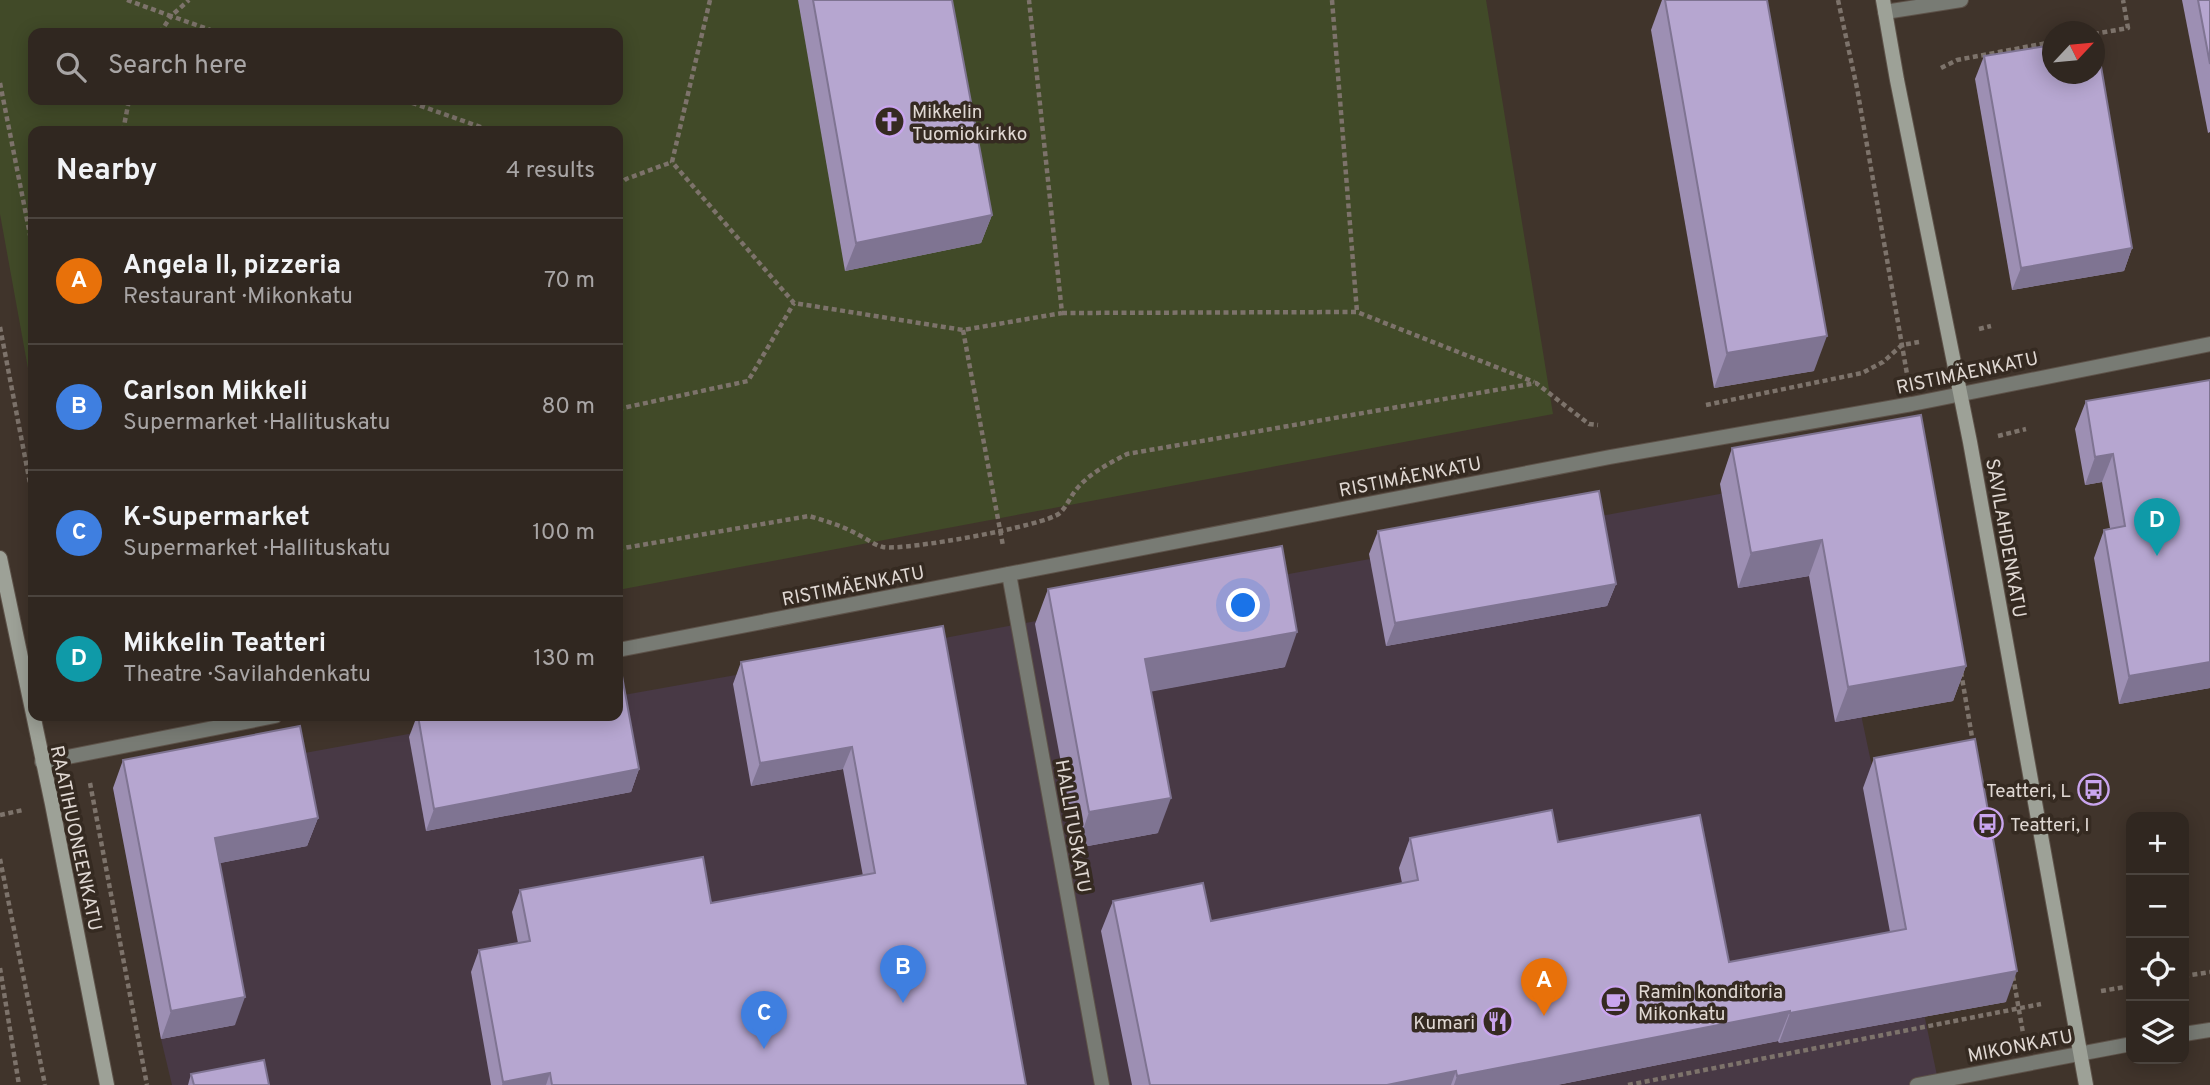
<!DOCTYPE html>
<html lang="en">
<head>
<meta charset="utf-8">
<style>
  body { margin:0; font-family:Overpass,sans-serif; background:#382f29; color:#f1f3f6 }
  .controls { position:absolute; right:21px; bottom:21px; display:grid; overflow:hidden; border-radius:14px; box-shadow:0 4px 18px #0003 }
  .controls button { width:63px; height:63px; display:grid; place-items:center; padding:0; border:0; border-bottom:2px solid #4b443e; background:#302720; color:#f1f3f6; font:35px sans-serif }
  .compass { position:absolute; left:2042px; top:21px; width:63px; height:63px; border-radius:50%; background:#302720; box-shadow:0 4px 18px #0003; rotate:64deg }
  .you { position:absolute; left:1244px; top:606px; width:24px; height:24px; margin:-18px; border:5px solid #fff; border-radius:50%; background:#1a73e8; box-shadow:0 0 0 10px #1a73e833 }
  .badge { display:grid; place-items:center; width:46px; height:46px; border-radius:50%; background:#d6ab8b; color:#fff; font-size:23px; font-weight:700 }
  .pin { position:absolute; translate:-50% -58px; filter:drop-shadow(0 2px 4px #0008) }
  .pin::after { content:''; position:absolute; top:37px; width:24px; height:21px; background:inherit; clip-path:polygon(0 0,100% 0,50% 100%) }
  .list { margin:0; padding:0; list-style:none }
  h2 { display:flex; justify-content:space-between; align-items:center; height:91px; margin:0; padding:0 28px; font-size:30px }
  h2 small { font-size:23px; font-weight:400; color:#a8a5a5 }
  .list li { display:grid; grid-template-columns:46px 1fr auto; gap:21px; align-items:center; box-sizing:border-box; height:126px; padding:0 28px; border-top:2px solid #4b443e }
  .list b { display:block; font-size:26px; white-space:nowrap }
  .list p { margin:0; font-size:23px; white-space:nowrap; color:#a8a5a5 }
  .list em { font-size:23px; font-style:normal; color:#a8a5a5 }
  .icon { flex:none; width:38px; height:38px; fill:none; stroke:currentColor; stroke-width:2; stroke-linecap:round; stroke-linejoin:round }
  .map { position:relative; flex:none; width:2210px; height:1085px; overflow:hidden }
  .search { position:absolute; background:#302720; box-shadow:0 4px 18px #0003; left:28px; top:28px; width:595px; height:77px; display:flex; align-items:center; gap:18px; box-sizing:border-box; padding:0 24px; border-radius:14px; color:#a8a5a5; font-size:26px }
  .panel { position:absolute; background:#302720; box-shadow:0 4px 18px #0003; left:28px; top:126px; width:595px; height:595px; border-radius:14px }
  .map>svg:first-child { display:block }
  .commercial { fill:#483945 }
  .green { fill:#414a28; fill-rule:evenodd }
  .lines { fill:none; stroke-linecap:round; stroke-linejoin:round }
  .pedestrian-casing { stroke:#5d5249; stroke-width:16 }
  .minor-casing { stroke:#5d5249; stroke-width:16 }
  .secondary-casing { stroke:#5d5249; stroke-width:16 }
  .path { stroke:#7d736b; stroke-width:4.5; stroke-dasharray:5 3.5; stroke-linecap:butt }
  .pedestrian { stroke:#787b74; stroke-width:14 }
  .minor { stroke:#787b74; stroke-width:14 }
  .secondary { stroke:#9da197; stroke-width:14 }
  .wall { fill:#9d8fb3 }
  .shaded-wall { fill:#7f7492 }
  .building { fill:#b6a6d0; stroke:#7f7492; stroke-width:2 }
  .labels { text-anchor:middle; stroke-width:7; stroke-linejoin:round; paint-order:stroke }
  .poi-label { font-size:19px; fill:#e0d8d3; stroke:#352a21; text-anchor:start }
  .street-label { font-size:19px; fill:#e0d8d3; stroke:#352a21 }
</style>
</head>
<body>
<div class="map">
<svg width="2210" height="1085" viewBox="0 0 2210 1085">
  <rect width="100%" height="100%" fill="#40342b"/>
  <!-- commercial -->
  <path class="commercial" d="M1811 477 1939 1085H172L161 1039 113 788 507 716H618V696L939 639Z"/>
  <!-- green -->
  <path class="green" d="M0 0H1486L1553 414 618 590V131H33V396L0 214ZM33 33H618V100H33Z"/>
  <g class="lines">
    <defs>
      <path id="pedestrian" d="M1009 574 1102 1085"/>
      <g id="minor">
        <path d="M1885 12 1961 0"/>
        <path d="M618 650 1610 457 1912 404 2210 344"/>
        <path d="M42 762 275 716"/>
        <path d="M2184 1034 2210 1030"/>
        <path d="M1917 1085 2131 1044"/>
      </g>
      <g id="secondary">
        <path d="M1883 0 1897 80 1970 442 2086 1085"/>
        <path d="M0 558 52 804 107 1085"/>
      </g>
    </defs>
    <!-- pedestrian casing -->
    <use href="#pedestrian" class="pedestrian-casing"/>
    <!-- minor casing -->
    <use href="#minor" class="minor-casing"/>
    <!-- secondary casing -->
    <use href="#secondary" class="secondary-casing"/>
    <!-- path -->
    <g class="path">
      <path d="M127 0 171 16 189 0"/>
      <path d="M710 0 672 162 794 303 963 330 1062 313 1029 0"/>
      <path d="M1332 0 1357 312"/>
      <path d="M1838 0 1857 88 1907 374"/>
      <path d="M160 33 171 16 219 33"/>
      <path d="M2094 34 2128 28 2123 0"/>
      <path d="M1941 68 1957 60 2052 42"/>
      <path d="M0 83 33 250"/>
      <path d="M404 100 492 131"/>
      <path d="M123 131 129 100"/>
      <path d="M618 186 626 179 672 162"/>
      <path d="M1062 313 1357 312 1534 382"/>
      <path d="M0 327 33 499"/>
      <path d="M1979 329 1991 326"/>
      <path d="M963 330 1003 546"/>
      <path d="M1706 405 1862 373 1883 362 1902 345 1919 342"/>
      <path d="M618 409 748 381 794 303"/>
      <path d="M1998 436 2026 429"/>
      <path d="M618 549 809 516C826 521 843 526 859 535 867 539 874 545 883 547 904 551 1045 526 1060 513 1066 507 1070 498 1075 491 1088 474 1108 464 1127 454L1536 383 1589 424 1598 425"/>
      <path d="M1961 672 1973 743"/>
      <path d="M90 783 147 1085"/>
      <path d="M0 815 23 810"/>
      <path d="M0 859 45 1085"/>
      <path d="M0 968 19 1085"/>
      <path d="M2013 976 2023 1033"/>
      <path d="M2184 976 2210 972"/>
      <path d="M2101 991 2131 986"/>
      <path d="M1628 1085 2041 1004"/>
    </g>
    <!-- pedestrian -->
    <use href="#pedestrian" class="pedestrian"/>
    <!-- minor -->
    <use href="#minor" class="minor"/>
    <!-- secondary -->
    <use href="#secondary" class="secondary"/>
  </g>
  <!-- wall -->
  <g class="wall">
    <path d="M798 0H952L992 215 981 243 845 271Z"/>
    <path d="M1662 0H1767L1814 371 1714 388 1651 30Z"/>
    <path d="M2182 0H2210V132L2208 133Z"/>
    <path d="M1984 56 2132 248 2124 271 2012 290 1975 79Z"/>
    <path d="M2210 380V688L2119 704 2094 558 2104 530 2110 528 2102 482 2085 485 2075 429 2086 401Z"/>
    <path d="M1732 448 1966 666 1953 701 1835 722 1809 576 1738 588 1720 484Z"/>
    <path d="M1378 531 1616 584 1607 606 1386 646 1369 554Z"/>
    <path d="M1048 589 1285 667 1151 691 1158 833 1077 848 1035 624Z"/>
    <path d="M943 626 1026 1085H491L471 972 479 950 518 943 512 912 520 890 711 903 863 876 843 769 751 786 733 684 741 662Z"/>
    <path d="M417 716H618L639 769 631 792 426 831 409 737Z"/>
    <path d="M1874 758 2006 1002 1779 1043 1778 1041 1557 1085H1132L1101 931 1113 901 1211 921 1402 883 1399 868 1410 838 1558 842 1729 962 1890 932 1863 788Z"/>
    <path d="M123 760 318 818 307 846 220 863 235 1025 161 1039 113 788Z"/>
    <path d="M191 1074 269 1085H188Z"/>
  </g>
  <!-- shaded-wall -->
  <g class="shaded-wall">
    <path d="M992 215 981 243 845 271 856 243Z"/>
    <path d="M2132 248 2124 271 2012 290 2021 268Z"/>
    <path d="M1827 336 1814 371 1714 388 1727 353Z"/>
    <path d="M2113 454 2102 482 2085 485 2095 457Z"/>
    <path d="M1822 540 1809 576 1738 588 1751 553Z"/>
    <path d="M1616 584 1607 606 1386 646 1395 623Z"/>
    <path d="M1297 632 1285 667 1133 695 1145 659Z"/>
    <path d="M2210 662V688L2119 704 2129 676Z"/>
    <path d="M1966 666 1953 701 1835 722 1848 687Z"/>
    <path d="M852 747 843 769 751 786 760 763Z"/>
    <path d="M639 769 631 792 426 831 434 809Z"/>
    <path d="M1171 798 1158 833 1077 848 1089 812Z"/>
    <path d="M318 818 307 846 205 866 215 838Z"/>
    <path d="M2017 971 2006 1002 1779 1043 1790 1013Z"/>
    <path d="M245 997 235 1025 161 1039 171 1011Z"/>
    <path d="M1790 1011 1778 1041 1557 1085H1454L1457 1076Z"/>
    <path d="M1456 1071 1451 1085H1387Z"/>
    <path d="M550 1073 546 1085H502L503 1082Z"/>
  </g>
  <!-- building -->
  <g class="building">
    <path d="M813 0H952L992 215 856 243Z"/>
    <path d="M1665 0H1767L1827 336 1727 353Z"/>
    <path d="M2198 0H2210V64Z"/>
    <path d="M2096 37 2132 248 2021 268 1984 56 2053 45V74H2095V37Z"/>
    <path d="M2210 380V662L2129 676 2104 530 2125 526 2113 454 2095 457 2086 401Z"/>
    <path d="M1921 415 1966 666 1848 687 1822 540 1751 553 1732 448Z"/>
    <path d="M1599 491 1616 584 1395 623 1378 531Z"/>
    <path d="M1282 546 1297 632 1145 659 1171 798 1089 812 1048 589Z"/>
    <path d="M943 626 1026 1085H552L550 1073 503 1082 479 950 530 941 520 890 703 857 711 903 875 873 852 747 760 763 741 662Z"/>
    <path d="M622 676 639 769 434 809 418 716H618V677Z"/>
    <path d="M300 726 318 818 215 838 245 997 171 1011 123 760Z"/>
    <path d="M1975 739 2017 971 1790 1013V1011L1457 1076 1456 1071 1387 1085H1150L1113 901 1203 883 1211 921 1418 880 1410 838 1552 810 1558 842 1700 815 1729 962 1906 929 1874 758Z"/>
    <path d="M264 1060 269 1085H194L191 1074Z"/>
  </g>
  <!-- icons -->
  <defs>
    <symbol id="church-ring" viewBox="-11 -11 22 22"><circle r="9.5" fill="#352a21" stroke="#c9a5ee" stroke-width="1.5"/><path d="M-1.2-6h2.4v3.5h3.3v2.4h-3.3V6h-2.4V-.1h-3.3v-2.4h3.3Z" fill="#c9a5ee"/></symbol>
    <symbol id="bus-ring" viewBox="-11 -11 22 22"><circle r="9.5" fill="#352a21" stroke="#c9a5ee" stroke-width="1.5"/><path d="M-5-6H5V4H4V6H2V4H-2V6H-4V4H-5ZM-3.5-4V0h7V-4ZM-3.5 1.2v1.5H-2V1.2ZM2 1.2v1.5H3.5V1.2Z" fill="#c9a5ee"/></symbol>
    <symbol id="cafe-ring" viewBox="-11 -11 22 22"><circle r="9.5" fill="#352a21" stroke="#c9a5ee" stroke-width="1.5"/><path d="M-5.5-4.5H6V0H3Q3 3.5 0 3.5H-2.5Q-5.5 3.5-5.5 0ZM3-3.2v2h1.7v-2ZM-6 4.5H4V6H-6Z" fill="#c9a5ee"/></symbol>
    <symbol id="restaurant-ring" viewBox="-11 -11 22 22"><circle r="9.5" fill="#352a21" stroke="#c9a5ee" stroke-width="1.5"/><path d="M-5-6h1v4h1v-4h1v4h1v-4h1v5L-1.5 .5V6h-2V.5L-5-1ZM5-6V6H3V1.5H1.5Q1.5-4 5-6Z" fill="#c9a5ee"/></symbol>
  </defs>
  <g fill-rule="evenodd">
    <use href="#church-ring" x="872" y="104" width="35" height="35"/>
    <use href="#bus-ring" x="2076" y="772" width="35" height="35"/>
    <use href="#bus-ring" x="1970" y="806" width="35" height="35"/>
    <use href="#cafe-ring" x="1598" y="984" width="35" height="35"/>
    <use href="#restaurant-ring" x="1480" y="1004" width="35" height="35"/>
  </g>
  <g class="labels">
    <!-- poi labels -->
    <g class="poi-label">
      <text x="912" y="118">Mikkelin<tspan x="912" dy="22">Tuomiokirkko</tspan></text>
      <text x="2071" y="797" text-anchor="end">Teatteri, L</text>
      <text x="2010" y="831">Teatteri, I</text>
      <text x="1638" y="998">Ramin konditoria<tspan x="1638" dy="22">Mikonkatu</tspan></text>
      <text x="1475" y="1029" text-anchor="end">Kumari</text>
    </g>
    <!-- street labels -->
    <g class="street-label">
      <text transform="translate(1967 372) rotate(-12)" y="7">RISTIMÄENKATU</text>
      <text transform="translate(1410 476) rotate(-11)" y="7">RISTIMÄENKATU</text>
      <text transform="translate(2007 538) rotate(80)" y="7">SAVILAHDENKATU</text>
      <text transform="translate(853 585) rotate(-11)" y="7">RISTIMÄENKATU</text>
      <text transform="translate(1074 826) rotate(80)" y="7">HALLITUSKATU</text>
      <text transform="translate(77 838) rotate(78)" y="7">RAATIHUONEENKATU</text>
      <text transform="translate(2020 1045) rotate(-11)" y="7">MIKONKATU</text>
    </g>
  </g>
</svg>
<div class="controls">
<button>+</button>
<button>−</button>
<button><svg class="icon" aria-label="locate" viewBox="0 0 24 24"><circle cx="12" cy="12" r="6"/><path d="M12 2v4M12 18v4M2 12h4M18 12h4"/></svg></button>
<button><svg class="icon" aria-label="layers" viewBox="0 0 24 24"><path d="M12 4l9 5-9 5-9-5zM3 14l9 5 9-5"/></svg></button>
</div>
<svg class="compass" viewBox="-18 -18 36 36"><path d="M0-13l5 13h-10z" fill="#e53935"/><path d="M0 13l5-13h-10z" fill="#a8a5a5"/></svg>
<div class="you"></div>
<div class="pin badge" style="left:1544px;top:1016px;background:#e8710a">A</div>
<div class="pin badge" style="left:903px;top:1003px;background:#3f7fe0">B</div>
<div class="pin badge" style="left:764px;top:1049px;background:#3f7fe0">C</div>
<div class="pin badge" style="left:2157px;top:556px;background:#0f9aa8">D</div>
<div class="search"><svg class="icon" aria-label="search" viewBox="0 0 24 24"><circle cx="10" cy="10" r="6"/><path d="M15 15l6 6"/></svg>Search here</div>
<section class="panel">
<h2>Nearby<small>4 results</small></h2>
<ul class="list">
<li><span class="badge" style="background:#e8710a">A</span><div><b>Angela II, pizzeria</b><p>Restaurant · Mikonkatu</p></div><em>70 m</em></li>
<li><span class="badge" style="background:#3f7fe0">B</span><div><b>Carlson Mikkeli</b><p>Supermarket · Hallituskatu</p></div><em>80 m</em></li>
<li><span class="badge" style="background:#3f7fe0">C</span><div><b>K-Supermarket</b><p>Supermarket · Hallituskatu</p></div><em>100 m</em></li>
<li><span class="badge" style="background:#0f9aa8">D</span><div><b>Mikkelin Teatteri</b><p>Theatre · Savilahdenkatu</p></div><em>130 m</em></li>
</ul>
</section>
</div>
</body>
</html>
